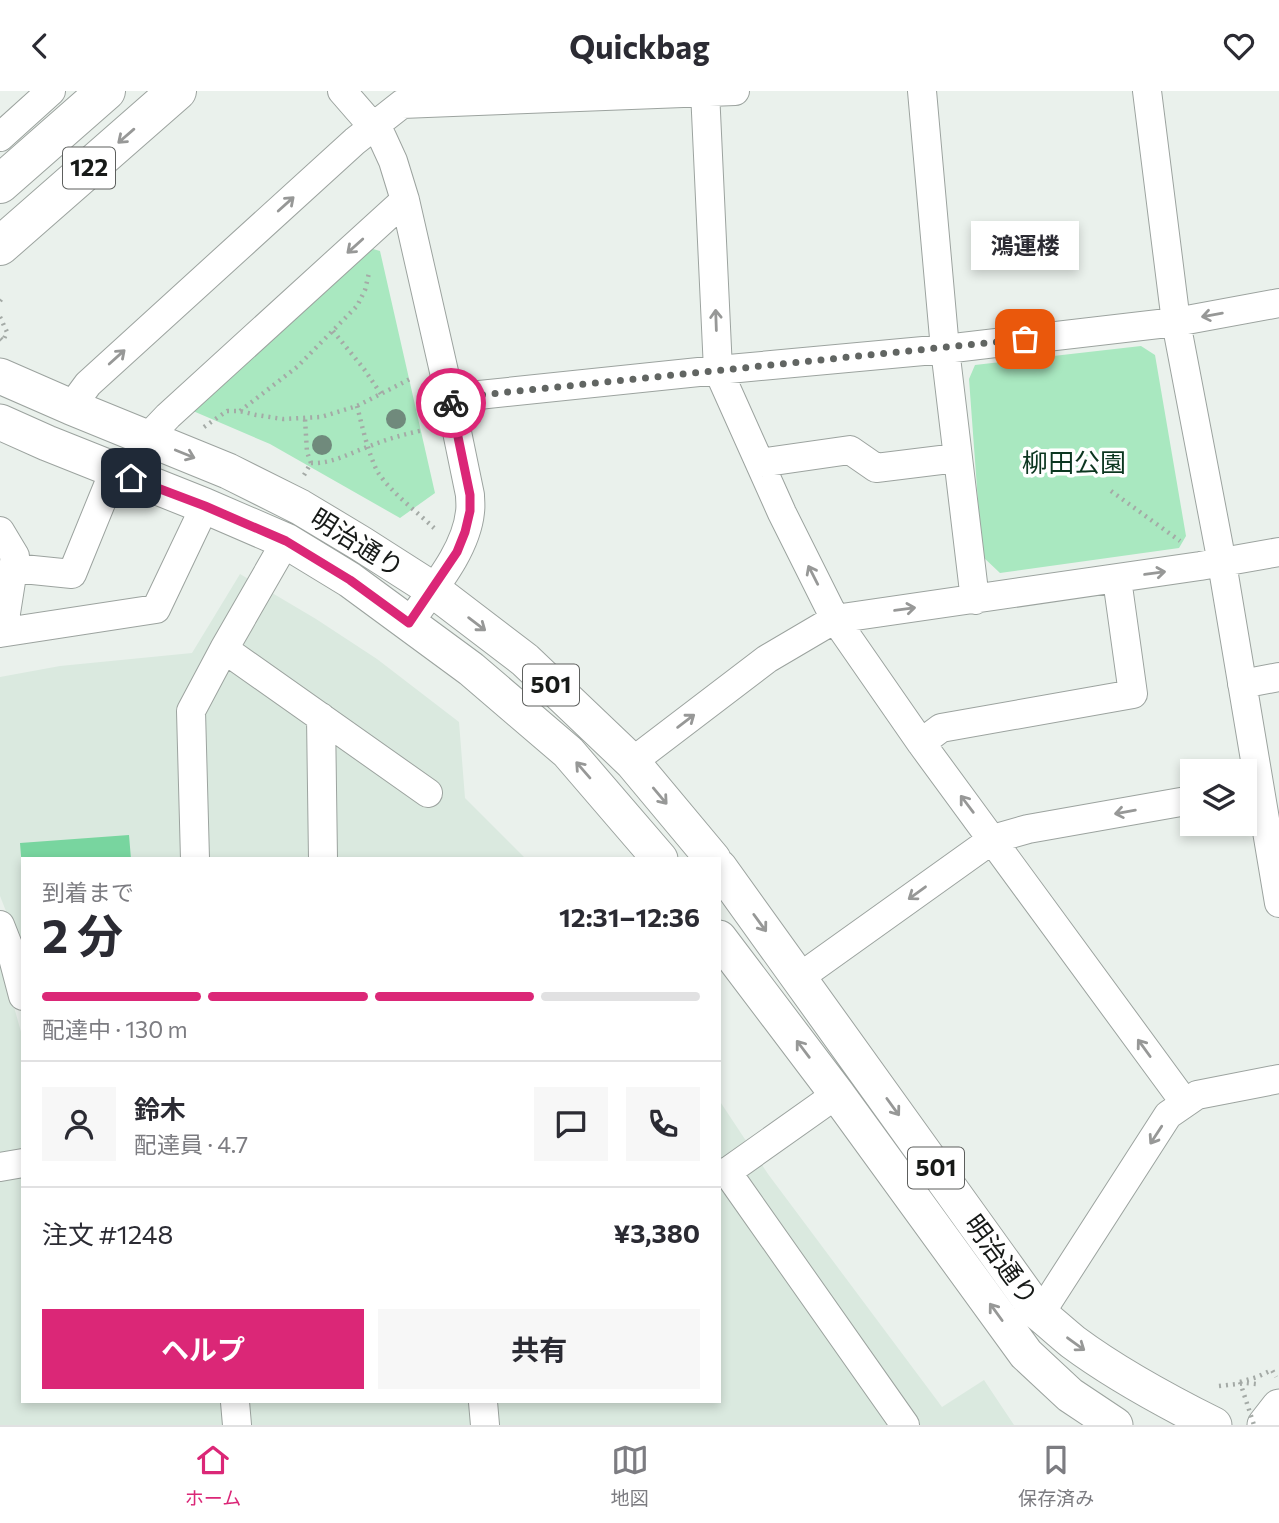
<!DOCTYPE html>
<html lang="ja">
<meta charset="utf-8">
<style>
:root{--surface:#fff;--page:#f7f7f7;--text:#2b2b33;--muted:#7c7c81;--line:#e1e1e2;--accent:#db2777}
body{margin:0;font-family:Commissioner,"Noto Sans JP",sans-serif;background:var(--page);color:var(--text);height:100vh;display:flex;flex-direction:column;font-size:26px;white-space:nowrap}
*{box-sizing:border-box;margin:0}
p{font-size:23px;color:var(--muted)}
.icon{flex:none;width:38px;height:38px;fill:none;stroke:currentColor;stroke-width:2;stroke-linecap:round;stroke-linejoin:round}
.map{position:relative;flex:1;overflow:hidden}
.drawer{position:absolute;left:21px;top:766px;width:700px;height:546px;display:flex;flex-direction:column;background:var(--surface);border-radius:0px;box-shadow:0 4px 10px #0003}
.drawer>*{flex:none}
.buttons{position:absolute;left:1180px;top:668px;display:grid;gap:14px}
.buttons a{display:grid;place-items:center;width:77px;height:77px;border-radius:0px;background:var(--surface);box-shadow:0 4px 10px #0003;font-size:35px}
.pin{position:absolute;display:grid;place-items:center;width:60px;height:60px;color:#fff;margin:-30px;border-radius:14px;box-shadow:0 4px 10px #0006}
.courier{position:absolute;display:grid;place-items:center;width:70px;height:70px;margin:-35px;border:5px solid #db2777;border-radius:50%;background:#fff;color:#222;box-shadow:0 2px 9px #0007}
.bubble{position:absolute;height:49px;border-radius:0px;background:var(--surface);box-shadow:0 4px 10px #0003;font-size:23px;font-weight:700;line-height:49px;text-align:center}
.headline em{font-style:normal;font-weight:700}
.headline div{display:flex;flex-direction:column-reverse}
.headline{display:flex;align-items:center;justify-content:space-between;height:119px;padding:0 21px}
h1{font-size:46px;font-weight:700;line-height:52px}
.bar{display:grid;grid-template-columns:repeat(4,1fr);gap:10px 7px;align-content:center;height:84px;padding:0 21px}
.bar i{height:9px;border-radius:5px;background:var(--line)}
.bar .selected{background:var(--accent)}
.bar p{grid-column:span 4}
.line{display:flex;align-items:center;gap:18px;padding:0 21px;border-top:2px solid var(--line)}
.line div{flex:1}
.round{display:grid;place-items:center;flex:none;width:74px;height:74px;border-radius:0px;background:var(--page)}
.action{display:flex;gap:14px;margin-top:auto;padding:14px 21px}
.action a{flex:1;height:80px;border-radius:0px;background:var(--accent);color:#fff;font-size:28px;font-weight:700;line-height:80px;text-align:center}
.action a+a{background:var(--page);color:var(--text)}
header{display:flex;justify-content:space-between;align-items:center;height:91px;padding:0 21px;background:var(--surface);font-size:32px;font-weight:700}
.tabs{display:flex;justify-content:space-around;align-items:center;height:98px;border-top:2px solid var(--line);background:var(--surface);font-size:19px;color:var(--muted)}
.tabs a{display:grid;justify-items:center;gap:4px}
.tabs .selected{color:var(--accent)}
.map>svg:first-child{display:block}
.built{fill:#dae9df}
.green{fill:#a9e8c0}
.water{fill:#78d59f}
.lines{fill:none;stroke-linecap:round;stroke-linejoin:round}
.minor-casing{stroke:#9ca39f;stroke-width:30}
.major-casing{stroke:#9ca39f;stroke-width:37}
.highway-casing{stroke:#9ca39f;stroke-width:40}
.path{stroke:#a4aaa6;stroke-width:4.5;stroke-dasharray:2 5;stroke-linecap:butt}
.minor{stroke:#fff;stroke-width:28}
.major{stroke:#fff;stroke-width:35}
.highway{stroke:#fff;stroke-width:38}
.path-bridge{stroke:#a4aaa6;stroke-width:4.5;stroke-dasharray:2 5;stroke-linecap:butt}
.tree{fill:#708a7c}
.oneway{stroke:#979897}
.done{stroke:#616562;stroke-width:7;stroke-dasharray:0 12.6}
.route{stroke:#db2777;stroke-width:9}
.labels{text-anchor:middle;stroke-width:7;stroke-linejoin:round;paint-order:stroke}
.shield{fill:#fff;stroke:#5d5f5d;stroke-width:2}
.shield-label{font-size:24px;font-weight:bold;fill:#171a18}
.park-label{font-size:26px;fill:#0c3620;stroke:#fff}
.street-label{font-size:26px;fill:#171a18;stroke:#fff}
</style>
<header><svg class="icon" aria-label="back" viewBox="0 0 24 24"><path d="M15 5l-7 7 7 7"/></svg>Quickbag<svg class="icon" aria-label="heart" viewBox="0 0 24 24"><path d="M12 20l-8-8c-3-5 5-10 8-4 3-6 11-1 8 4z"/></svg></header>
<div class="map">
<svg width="1279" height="1334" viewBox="0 0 1279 1334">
<rect width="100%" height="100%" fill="#eaf1ec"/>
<!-- built -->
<path class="built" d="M240,483L316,528L377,568L459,631L465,707L526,768H23V863L0,805V586L60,575L192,562Z
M0,866L23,948V1063L0,1067Z
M719,1009L768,1083L942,1316L984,1289L1014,1334H0V1085L23,1081V1311H719Z"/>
<!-- green -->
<path class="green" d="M366,156L380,160L435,402L400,427L270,353L186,317Z
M1141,255L1155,264L1186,445L1179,457L1000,482L982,465L969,288L975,274Z"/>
<!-- water -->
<path class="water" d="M129,744L131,768H23V791L20,752Z"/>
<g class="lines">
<defs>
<path id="minor" d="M342,0L382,46L393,70L405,109L450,307L470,404C470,409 471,415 470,421C466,461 431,500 409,532
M705,0L718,279L782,422L835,528L921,652L1185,1012
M922,0L945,258L975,509
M1147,0L1176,231L1222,472L1279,812
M0,46L51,0
M450,307L718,279L945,258L1176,231L1279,212
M71,316L88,293L355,50L402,13L735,0
M147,347L168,325L405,109
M760,372L850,359L876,377L957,367
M0,440L15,465L3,541
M13,477L72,483L114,380
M0,542L156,518L205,415
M224,558L428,702
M1242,593L1279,586
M321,626L323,768
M921,652L941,637L1133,603L1117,488
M632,671L767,568L835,528L1200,475L1279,461
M195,768L191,620L224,558L286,450
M0,834L13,867L23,905
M800,886L993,748L1028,738L1192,709
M0,1076L23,1072
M727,1081L837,1003
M719,1082L727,1081L905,1334
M1040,1223L1168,1024L1197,1004L1279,988
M235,1311L237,1334
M483,1311L485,1334"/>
<path id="major" d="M0,285L71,316L228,380L300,416L360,452L432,498L525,569L632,671L713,768
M0,331L47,352L205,415L286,450L350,489L471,578L568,661L660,768
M719,776L1040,1223C1051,1232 1062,1242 1073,1251C1116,1283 1166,1310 1214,1334
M719,847L837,1003L1026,1263L1070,1304L1115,1334
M1265,1334L1279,1316"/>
<path id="highway" d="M0,93L106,0
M0,155L177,0"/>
</defs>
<!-- minor casing -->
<use href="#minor" class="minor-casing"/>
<!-- major casing -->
<use href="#major" class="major-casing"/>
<!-- highway casing -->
<use href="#highway" class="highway-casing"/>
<!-- path -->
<path class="path" d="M0,210L3,206
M0,226L7,241L3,250L0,247
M333,240L364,278L381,303
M357,315C362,334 369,367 379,383C392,402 417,421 434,437
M240,320L297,276L357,215L365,199L369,182
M204,336L227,320H240L256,324L283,328L321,326L357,315L412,287
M311,372C332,373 350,362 370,355C387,348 405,343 424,339
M304,384L311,372L307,361L305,328
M1111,400L1180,450
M1240,1291L1257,1286L1272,1279L1276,1286
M1219,1295L1246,1292L1256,1293"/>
<!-- minor -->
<use href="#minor" class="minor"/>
<!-- major -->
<use href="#major" class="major"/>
<!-- highway -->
<use href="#highway" class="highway"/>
<!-- path-bridge -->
<path class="path-bridge" d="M1240,1291L1254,1334"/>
</g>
<!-- trees -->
<g class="tree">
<circle cx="396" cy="328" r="10"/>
<circle cx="322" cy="354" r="10"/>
</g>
<!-- one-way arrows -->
<defs><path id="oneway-shaft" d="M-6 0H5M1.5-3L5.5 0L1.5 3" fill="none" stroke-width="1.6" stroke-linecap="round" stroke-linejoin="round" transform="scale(1.75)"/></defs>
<g class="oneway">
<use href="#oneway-shaft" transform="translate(126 45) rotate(139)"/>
<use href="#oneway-shaft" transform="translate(286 113) rotate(-42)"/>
<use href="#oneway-shaft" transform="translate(355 155) rotate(138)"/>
<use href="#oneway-shaft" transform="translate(1212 224) rotate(170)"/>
<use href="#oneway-shaft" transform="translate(716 229) rotate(-92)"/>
<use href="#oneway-shaft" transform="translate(117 266) rotate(-42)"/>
<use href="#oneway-shaft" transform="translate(185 363) rotate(22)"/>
<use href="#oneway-shaft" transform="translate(1155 482) rotate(-8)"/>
<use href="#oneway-shaft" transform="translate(813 484) rotate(-117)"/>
<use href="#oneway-shaft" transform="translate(905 518) rotate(-8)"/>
<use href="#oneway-shaft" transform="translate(477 533) rotate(37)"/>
<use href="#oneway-shaft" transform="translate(686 630) rotate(-37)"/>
<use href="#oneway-shaft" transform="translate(583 679) rotate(-131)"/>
<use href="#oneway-shaft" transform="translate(660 705) rotate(50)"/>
<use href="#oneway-shaft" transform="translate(967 713) rotate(-127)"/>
<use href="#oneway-shaft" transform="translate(1125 721) rotate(170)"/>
<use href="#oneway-shaft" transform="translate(917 802) rotate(144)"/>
<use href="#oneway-shaft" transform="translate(760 832) rotate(54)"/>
<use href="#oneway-shaft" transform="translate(1144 957) rotate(-126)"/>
<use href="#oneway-shaft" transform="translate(803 958) rotate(-127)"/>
<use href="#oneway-shaft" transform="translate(893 1016) rotate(54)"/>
<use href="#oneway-shaft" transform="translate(1156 1044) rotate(123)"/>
<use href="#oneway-shaft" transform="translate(996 1221) rotate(-126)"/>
<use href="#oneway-shaft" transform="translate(1076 1253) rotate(36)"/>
</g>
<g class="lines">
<!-- done -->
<path class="done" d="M451,312L450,307L1025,248"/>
<!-- route -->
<path class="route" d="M131,387L205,415L286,450L350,489L409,532L457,461L465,441L470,420V404L451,312"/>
</g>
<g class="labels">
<!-- shield labels -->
<g class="shield">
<rect x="63" y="56.5" width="52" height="41" rx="5"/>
<rect x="523" y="573.5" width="56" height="41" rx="5"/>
<rect x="908" y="1056.5" width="56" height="41" rx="5"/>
</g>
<g class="shield-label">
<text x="89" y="85">122</text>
<text x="551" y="602">501</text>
<text x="936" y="1085">501</text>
</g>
<!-- park labels -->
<g class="park-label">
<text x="1074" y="381">柳田公園</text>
</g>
<!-- street labels -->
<g class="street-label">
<text transform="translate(357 452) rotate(32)" y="9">明治通り</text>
<text transform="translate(1001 1169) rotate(54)" y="9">明治通り</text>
</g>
</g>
</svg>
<div class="buttons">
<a><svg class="icon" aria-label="layers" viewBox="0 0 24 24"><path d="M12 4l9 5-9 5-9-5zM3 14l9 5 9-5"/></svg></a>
</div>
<div class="pin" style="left:1025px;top:248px;background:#ea580c"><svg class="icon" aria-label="bag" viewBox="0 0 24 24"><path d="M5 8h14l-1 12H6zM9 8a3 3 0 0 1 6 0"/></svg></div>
<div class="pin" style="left:131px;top:387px;background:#1f2937"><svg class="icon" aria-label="home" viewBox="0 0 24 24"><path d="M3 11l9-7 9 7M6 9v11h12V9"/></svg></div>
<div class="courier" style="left:451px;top:312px"><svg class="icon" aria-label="bike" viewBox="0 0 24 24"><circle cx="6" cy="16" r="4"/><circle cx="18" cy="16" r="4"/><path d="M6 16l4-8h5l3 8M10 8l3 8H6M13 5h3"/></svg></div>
<div class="bubble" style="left:971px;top:130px;width:108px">鴻運楼</div>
<section class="drawer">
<div class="headline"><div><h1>2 分</h1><p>到着まで</p></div><em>12:31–12:36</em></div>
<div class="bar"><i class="selected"></i><i class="selected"></i><i class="selected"></i><i></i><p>配達中 · 130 m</p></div>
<div class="line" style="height:126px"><a class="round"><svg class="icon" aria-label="person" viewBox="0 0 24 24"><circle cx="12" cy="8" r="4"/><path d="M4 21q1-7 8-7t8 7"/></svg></a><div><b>鈴木</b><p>配達員 · 4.7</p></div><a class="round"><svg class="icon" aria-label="chat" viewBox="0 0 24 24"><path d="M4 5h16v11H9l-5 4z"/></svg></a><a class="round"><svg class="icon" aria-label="phone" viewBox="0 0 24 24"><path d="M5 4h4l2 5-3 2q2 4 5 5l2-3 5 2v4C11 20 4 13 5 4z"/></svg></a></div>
<div class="line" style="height:91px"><div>注文 #1248</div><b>¥3,380</b></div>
<div class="action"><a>ヘルプ</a><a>共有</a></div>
</section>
</div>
<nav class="tabs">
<a class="selected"><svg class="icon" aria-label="home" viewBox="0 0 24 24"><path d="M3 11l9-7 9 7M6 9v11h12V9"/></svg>ホーム</a>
<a><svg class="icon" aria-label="map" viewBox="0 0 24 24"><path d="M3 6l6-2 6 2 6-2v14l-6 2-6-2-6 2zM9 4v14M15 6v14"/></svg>地図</a>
<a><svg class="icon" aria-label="saved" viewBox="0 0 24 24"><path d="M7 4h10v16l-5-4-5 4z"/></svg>保存済み</a>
</nav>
